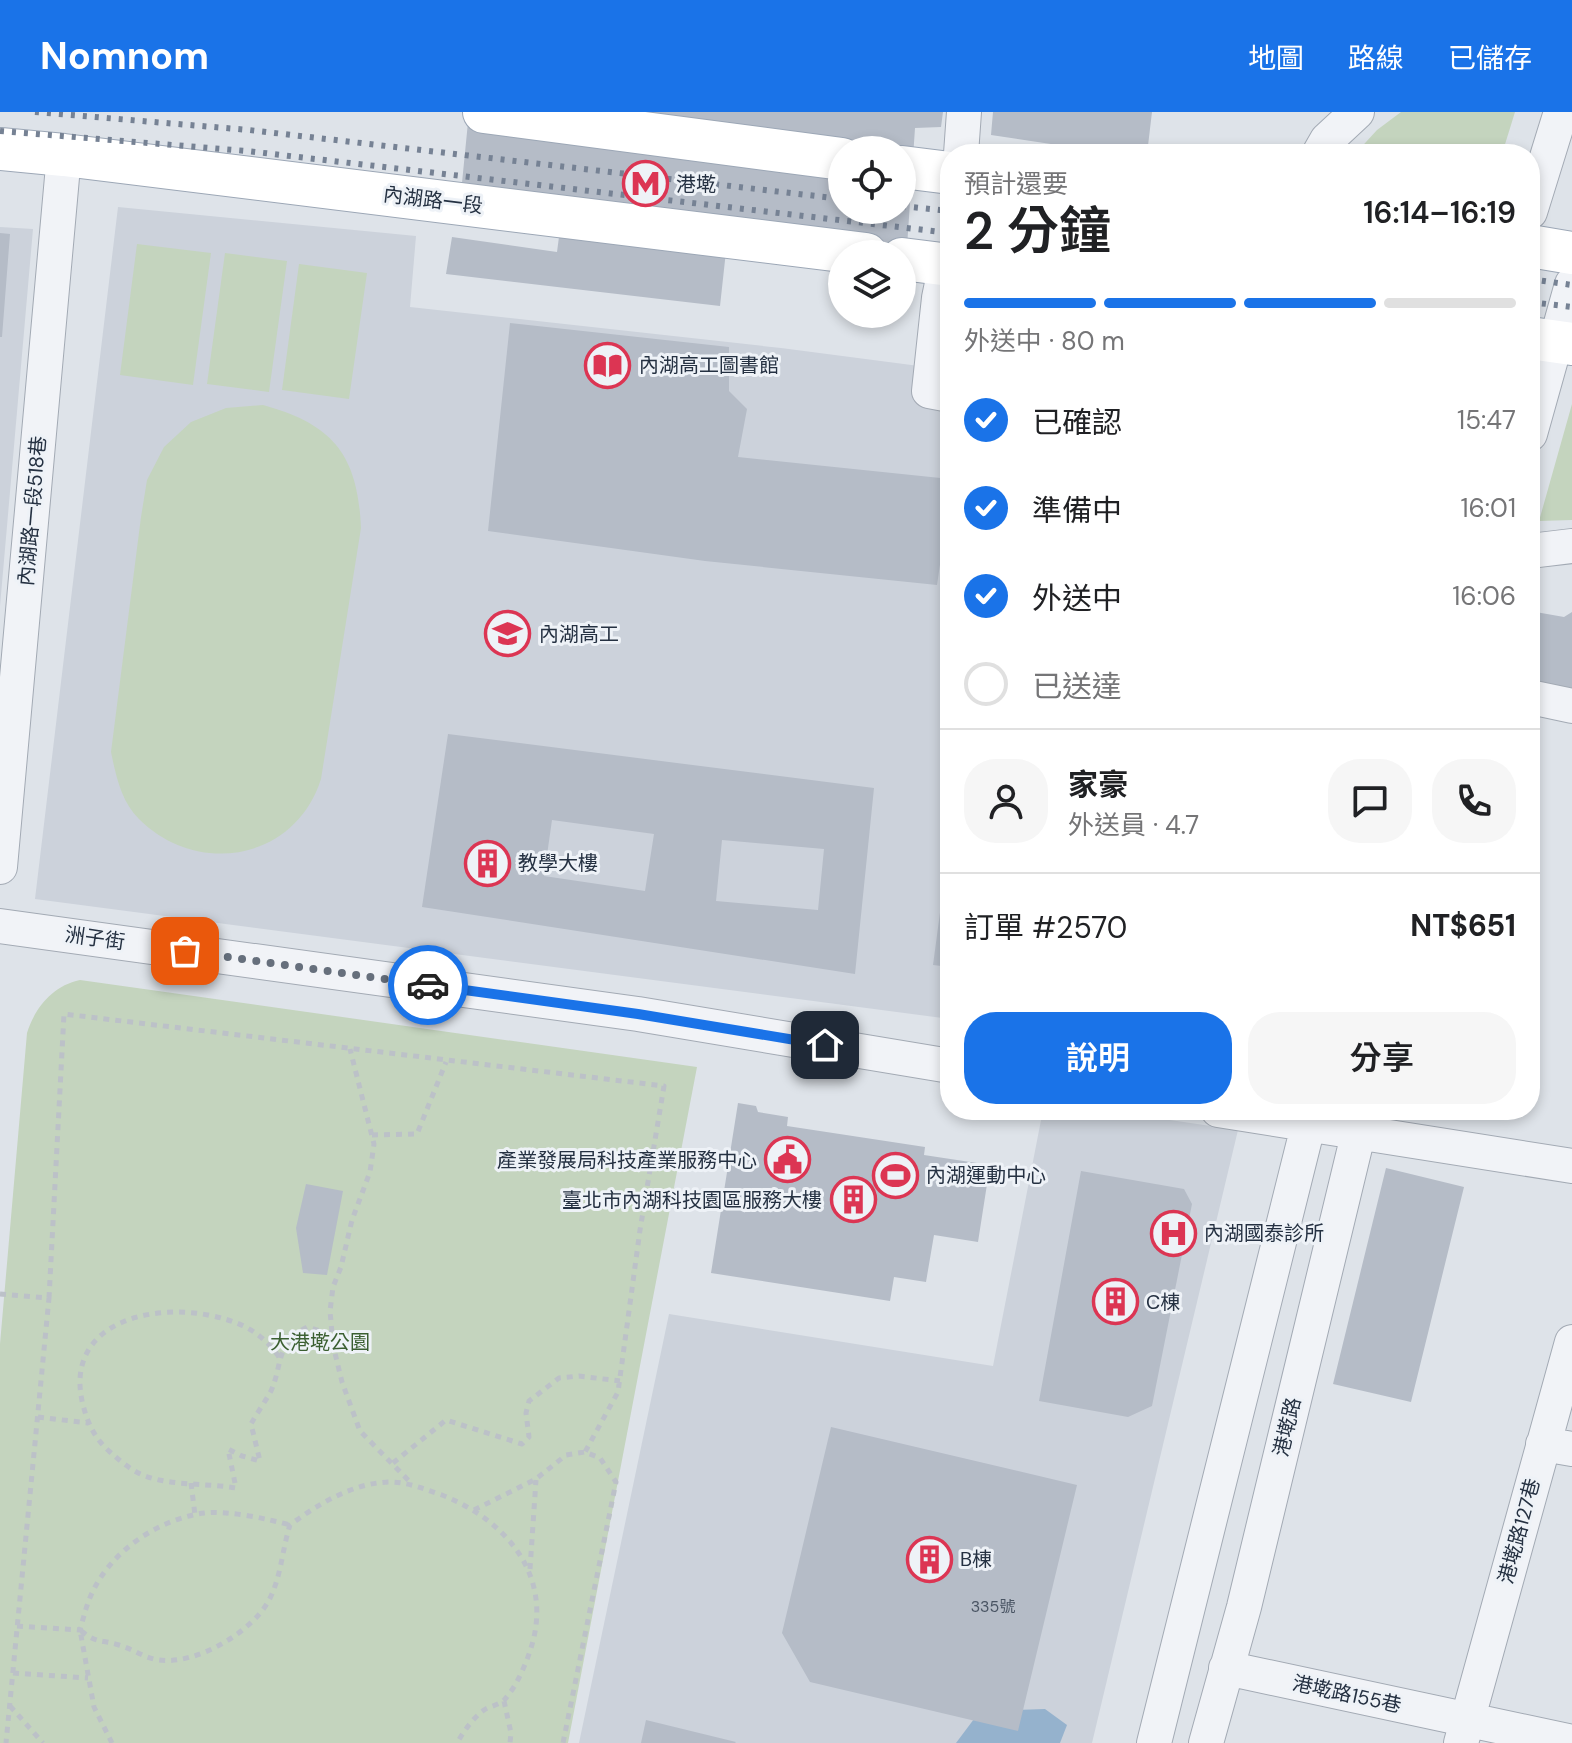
<!DOCTYPE html>
<html lang="zh-TW">
<meta charset="utf-8">
<style>
:root{--surface:#fff;--page:#f6f6f6;--text:#202124;--muted:#757577;--line:#e0e0e0;--accent:#1a73e8}
body{margin:0;font-family:"DM Sans","Noto Sans TC",sans-serif;background:var(--page);color:var(--text);height:100vh;display:flex;flex-direction:column;font-size:30px;white-space:nowrap}
*{box-sizing:border-box;margin:0}
p{font-size:26px;color:var(--muted)}
.icon{flex:none;width:44px;height:44px;fill:none;stroke:currentColor;stroke-width:2;stroke-linecap:round;stroke-linejoin:round}
.map{position:relative;flex:1;overflow:hidden}
.drawer{position:absolute;left:940px;top:32px;width:600px;height:976px;display:flex;flex-direction:column;background:var(--surface);border-radius:32px;box-shadow:0 4px 12px #0003}
.drawer>*{flex:none}
.controls{position:absolute;left:828px;top:24px;display:grid;gap:16px}
.controls a{display:grid;place-items:center;width:88px;height:88px;border-radius:50%;background:var(--surface);box-shadow:0 4px 12px #0003;font-size:40px}
.pin{position:absolute;display:grid;place-items:center;width:68px;height:68px;color:#fff;margin:-34px;border-radius:16px;box-shadow:0 4px 12px #0006}
.courier{position:absolute;display:grid;place-items:center;width:80px;height:80px;margin:-40px;border:6px solid #1a73e8;border-radius:50%;background:#fff;color:#222;box-shadow:0 2px 10px #0007}
.summary em{font-style:normal;font-weight:600}
.summary div{display:flex;flex-direction:column-reverse}
.summary{display:flex;align-items:center;justify-content:space-between;height:136px;padding:0 24px}
h1{font-size:52px;font-weight:600;line-height:60px}
.bar{display:grid;grid-template-columns:repeat(4,1fr);gap:12px 8px;align-content:center;height:96px;padding:0 24px}
.bar i{height:10px;border-radius:6px;background:var(--line)}
.bar .current{background:var(--accent)}
.bar p{grid-column:span 4}
.line{display:flex;align-items:center;gap:20px;padding:0 24px;border-top:2px solid var(--line)}
.line div{flex:1}
.round{display:grid;place-items:center;flex:none;width:84px;height:84px;border-radius:32px;background:var(--page)}
ol{padding:0 24px;list-style:none}
li{display:flex;align-items:center;gap:24px;height:88px}
li p{margin-inline-start:auto}
li .icon{padding:8px;border-radius:50%;background:var(--accent);color:#fff;stroke-width:4}
li:last-child{color:var(--muted)}
li i{width:44px;height:44px;border:4px solid var(--line);border-radius:50%}
.action{display:flex;gap:16px;margin-top:auto;padding:16px 24px}
.action a{flex:1;height:92px;border-radius:32px;background:var(--accent);color:#fff;font-size:32px;font-weight:600;line-height:92px;text-align:center}
.action a+a{background:var(--page);color:var(--text)}
header{display:flex;align-items:center;gap:48px;box-sizing:border-box;height:112px;padding:0 40px;background:var(--accent);color:#fff}
header strong{font-size:38px}
nav{display:flex;gap:44px;margin-inline-start:auto;font-size:28px}
.map>svg:first-child{display:block}
.built{fill:#ccd2db}
.green{fill:#c4d4be}
.water{fill:#95b2cd}
.building{fill:#b5bcc7;fill-rule:evenodd}
.lines{fill:none;stroke-linecap:round;stroke-linejoin:round}
.minor-casing{stroke:#a3aab4;stroke-width:36}
.major-casing{stroke:#9ca7b6;stroke-width:44}
.path{stroke:#bcc1c8;stroke-width:5;stroke-dasharray:6 6;stroke-linecap:butt}
.minor{stroke:#f1f3f7;stroke-width:34}
.major{stroke:#fff;stroke-width:42}
.rail{stroke:#768294;stroke-width:6;stroke-dasharray:4 8;stroke-linecap:butt}
.done{stroke:#666f7c;stroke-width:8;stroke-dasharray:0 14.4}
.route{stroke:#1a73e8;stroke-width:10}
.labels{text-anchor:middle;stroke-width:6;stroke-linejoin:round;paint-order:stroke}
.number-label{font-size:16px;fill:#495463}
.poi-label{font-size:20px;fill:#253142;stroke:#eef2f7;text-anchor:start}
.street-label{font-size:20px;fill:#253142;stroke:#eef2f7}
.park-label{font-size:20px;fill:#3b5f31;stroke:#eef2f7}
</style>
<header>
<strong>Nomnom</strong>
<nav><a>地圖</a><a>路線</a><a>已儲存</a></nav>
</header>
<div class="map">
<svg width="1572" height="1631" viewBox="0 0 1572 1631">
<rect width="100%" height="100%" fill="#dee3e9"/>
<!-- built -->
<path class="built" d="M118,95L416,124L410,195L781,236L942,257L950,196V907L35,787Z
M0,115L33,117L0,494Z
M1043,998H1102L1238,1018L1092,1631H579L669,1202L993,1254Z"/>
<!-- green -->
<path class="green" d="M1401,0H1515L1502,42H1355L1377,18Z
M137,132L211,141L193,273L120,263Z
M225,141L287,149L269,280L207,272Z
M299,152L367,161L349,287L282,278Z
M1572,292V408L1539,409Z
M263,293C333,312 358,343 361,416L321,667C295,749 197,765 139,707C121,689 116,664 111,640L141,405L147,368L164,335L191,310L226,296Z
M80,868L697,955L568,1631H0V1232L27,921C35,896 52,874 80,868Z"/>
<!-- water -->
<path class="water" d="M1045,1597L1067,1613L1060,1631H956L980,1599Z"/>
<!-- building -->
<path class="building" d="M469,0H943L941,15L915,16L906,150L727,130L720,194L446,162L452,125L557,140L562,102L460,91ZM842,38H902V98H842Z
M993,0H1152L1147,42H1117L991,23Z
M0,121L10,122L2,225H0Z
M510,211L729,235V279L747,297L738,345L950,367V384L937,473L705,449L488,419Z
M1530,499L1564,505L1572,500V578L1530,567Z
M448,622L874,676L855,862L422,795ZM552,708L654,722L645,779L544,764ZM722,728L824,737L818,798L716,789Z
M948,741L950,742V855L933,853Z
M738,991L756,994L758,1000L788,1005L787,1014L925,1035L924,1043L990,1053L978,1130L934,1123L926,1170L894,1165L890,1189L711,1161Z
M1386,1056L1464,1075L1411,1290L1333,1272Z
M1081,1059L1184,1077L1192,1092L1152,1294L1128,1305L1039,1289Z
M306,1072L343,1079L327,1163L303,1161L296,1116Z
M831,1315L1077,1373L1018,1619L810,1570L782,1521Z
M646,1608L736,1630L735,1631H641Z"/>
<g class="lines">
<defs>
<path id="minor" d="M961,42L964,0
M1319,42L1327,28L1357,0
M1530,100L1561,0
M946,152L939,186L929,279L950,283
M1530,322L1572,172
M1530,439L1572,434
M1530,585L1572,594
M0,755L64,43
M0,814L638,902L950,954
M1218,998L1572,1054
M1543,1332L1572,1337
M1226,1556L1572,1630
M1154,1631L1312,998
M1206,1631L1244,1495L1364,998
M1461,1631L1572,1230"/>
<path id="major" d="M484,0L842,47
M0,37L64,43L866,142
M902,55L950,61
M1530,134L1572,141
M902,147L950,153
M1530,226L1572,232"/>
</defs>
<!-- minor casing -->
<use href="#minor" class="minor-casing"/>
<!-- major casing -->
<use href="#major" class="major-casing"/>
<!-- path -->
<path class="path" d="M372,1023L417,1022L446,950
M0,1182L49,1186L6,1631
M49,1186L64,902L664,974L640,1118L618,1280L585,1340
M333,1232L330,1199L333,1175L341,1155L352,1108L370,1060L374,1032L350,937
M279,1245C260,1218 238,1209 208,1203C146,1191 63,1214 83,1293C88,1312 95,1327 110,1340C120,1349 132,1359 145,1364C173,1374 206,1371 236,1376L228,1337L242,1344L260,1349L251,1312C257,1301 265,1290 271,1279C283,1252 275,1232 307,1215L320,1219L333,1233L342,1270L360,1319L412,1372
M38,1305L88,1311
M393,1351L446,1308L522,1332L529,1325L526,1301L529,1289L559,1266L579,1264L620,1269
M191,1371L195,1403
M474,1398L536,1367L566,1343L585,1340L600,1346L616,1370L563,1631
M530,1457L536,1368
M17,1514L80,1518C84,1504 87,1490 94,1477C114,1437 160,1407 204,1401C226,1398 269,1407 290,1413
M13,1561L88,1566
M504,1589L511,1621L510,1631
M10,1594L43,1631
M112,1631L94,1595L80,1518C97,1532 100,1527 119,1533C133,1537 144,1546 159,1548C196,1553 250,1521 268,1490C281,1467 282,1438 290,1413C318,1392 353,1371 389,1370C408,1370 424,1377 442,1383C508,1409 555,1466 530,1539C525,1554 516,1575 505,1587C500,1593 490,1594 484,1598C472,1607 464,1619 457,1631"/>
<!-- minor -->
<use href="#minor" class="minor"/>
<!-- major -->
<use href="#major" class="major"/>
<!-- rail -->
<path class="rail" d="M35,0L249,18L842,87
M0,19L247,39L950,121
M902,94L950,99
M1530,167L1572,173
M1530,190L1572,195"/>
</g>
<g class="lines">
<!-- done -->
<path class="done" d="M185,839L428,873"/>
<!-- route -->
<path class="route" d="M428,873L638,902L825,933"/>
</g>
<!-- icons -->
<defs>
<symbol id="metro-ring" viewBox="-11 -11 22 22"><circle r="9.5" fill="#eef2f7" stroke="#dc3553" stroke-width="1.5"/><path d="M-5.5 5V-5H-3L0 0L3-5H5.5V5H3V-.5L0 4L-3-.5V5Z" fill="#dc3553"/></symbol>
<symbol id="library-ring" viewBox="-11 -11 22 22"><circle r="9.5" fill="#eef2f7" stroke="#dc3553" stroke-width="1.5"/><path d="M-6-4Q-3-5.5-.7-3.5V5Q-3 3-6 4ZM6-4Q3-5.5 .7-3.5V5Q3 3 6 4Z" fill="#dc3553"/></symbol>
<symbol id="school-ring" viewBox="-11 -11 22 22"><circle r="9.5" fill="#eef2f7" stroke="#dc3553" stroke-width="1.5"/><path d="M0-5L7-2L0 1L-7-2ZM-4 1L0 2.5L4 1V4Q0 6-4 4Z" fill="#dc3553"/></symbol>
<symbol id="building-ring" viewBox="-11 -11 22 22"><circle r="9.5" fill="#eef2f7" stroke="#dc3553" stroke-width="1.5"/><path d="M-4-6H4V6H1V3H-1V6H-4ZM-2.5-4.3h1.7v1.8h-1.7ZM.8-4.3h1.7v1.8H.8ZM-2.5-1h1.7V.8h-1.7ZM.8-1h1.7V.8H.8Z" fill="#dc3553"/></symbol>
<symbol id="civic-ring" viewBox="-11 -11 22 22"><circle r="9.5" fill="#eef2f7" stroke="#dc3553" stroke-width="1.5"/><path d="M-.6-6.5H3V-4.5H.6V-3L4-1V1h2V6H-6V1h2V-1L-.6-3ZM-1.2 2.5V6h2.4V2.5Z" fill="#dc3553"/></symbol>
<symbol id="stadium-ring" viewBox="-11 -11 22 22"><circle r="9.5" fill="#eef2f7" stroke="#dc3553" stroke-width="1.5"/><path d="M0-5a6.5 5 0 1 0 0 10a6.5 5 0 1 0 0-10ZM-3.5-1.8h7v3.6h-7Z" fill="#dc3553"/></symbol>
<symbol id="hospital-ring" viewBox="-11 -11 22 22"><circle r="9.5" fill="#eef2f7" stroke="#dc3553" stroke-width="1.5"/><path d="M-5-5h3v3.5h4V-5h3V5h-3V1.5h-4V5h-3Z" fill="#dc3553"/></symbol>
</defs>
<g fill-rule="evenodd">
<use href="#metro-ring" x="620" y="46" width="51" height="51"/>
<use href="#library-ring" x="582" y="228" width="51" height="51"/>
<use href="#school-ring" x="482" y="496" width="51" height="51"/>
<use href="#building-ring" x="462" y="726" width="51" height="51"/>
<use href="#civic-ring" x="762" y="1022" width="51" height="51"/>
<use href="#stadium-ring" x="870" y="1038" width="51" height="51"/>
<use href="#building-ring" x="828" y="1062" width="51" height="51"/>
<use href="#hospital-ring" x="1148" y="1096" width="51" height="51"/>
<use href="#building-ring" x="1090" y="1164" width="51" height="51"/>
<use href="#building-ring" x="904" y="1422" width="51" height="51"/>
</g>
<g class="labels">
<!-- number labels -->
<g class="number-label">
<text x="993" y="1500">335號</text>
</g>
<!-- poi labels -->
<g class="poi-label">
<text x="676" y="79">港墘</text>
<text x="639" y="260">內湖高工圖書館</text>
<text x="539" y="529">內湖高工</text>
<text x="518" y="758">教學大樓</text>
<text x="757" y="1055" text-anchor="end">產業發展局科技產業服務中心</text>
<text x="926" y="1070">內湖運動中心</text>
<text x="822" y="1095" text-anchor="end">臺北市內湖科技園區服務大樓</text>
<text x="1204" y="1128">內湖國泰診所</text>
<text x="1146" y="1197">C棟</text>
<text x="960" y="1454">B棟</text>
</g>
<!-- street labels -->
<g class="street-label">
<text transform="translate(433 88) rotate(7)" y="7">內湖路一段</text>
<text transform="translate(32 399) rotate(-85)" y="7">內湖路一段518巷</text>
<text transform="translate(95 826) rotate(8)" y="7">洲子街</text>
<text transform="translate(1287 1315) rotate(-77)" y="7">港墘路</text>
<text transform="translate(1519 1419) rotate(-75)" y="7">港墘路127巷</text>
<text transform="translate(1347 1582) rotate(12)" y="7">港墘路155巷</text>
</g>
<!-- park labels -->
<g class="park-label">
<text x="320" y="1237">大港墘公園</text>
</g>
</g>
</svg>
<div class="controls">
<a><svg class="icon" aria-label="locate" viewBox="0 0 24 24"><circle cx="12" cy="12" r="6"/><path d="M12 2v4M12 18v4M2 12h4M18 12h4"/></svg></a>
<a><svg class="icon" aria-label="layers" viewBox="0 0 24 24"><path d="M12 4l9 5-9 5-9-5zM3 14l9 5 9-5"/></svg></a>
</div>
<div class="pin" style="left:185px;top:839px;background:#ea580c"><svg class="icon" aria-label="bag" viewBox="0 0 24 24"><path d="M5 8h14l-1 12H6zM9 8a3 3 0 0 1 6 0"/></svg></div>
<div class="pin" style="left:825px;top:933px;background:#1f2937"><svg class="icon" aria-label="home" viewBox="0 0 24 24"><path d="M3 11l9-7 9 7M6 9v11h12V9"/></svg></div>
<div class="courier" style="left:428px;top:873px"><svg class="icon" aria-label="car" viewBox="0 0 24 24"><path d="M5 17H2v-5l4-1 3-4h7l3 4 3 1v5h-3M9 17h6M6 11h13"/><circle cx="7" cy="17" r="2"/><circle cx="17" cy="17" r="2"/></svg></div>
<section class="drawer">
<div class="summary"><div><h1>2 分鐘</h1><p>預計還要</p></div><em>16:14–16:19</em></div>
<div class="bar"><i class="current"></i><i class="current"></i><i class="current"></i><i></i><p>外送中 · 80 m</p></div>
<ol>
<li><svg class="icon" aria-label="check" viewBox="0 0 24 24"><path d="M5 12l5 5 9-10"/></svg>已確認<p>15:47</p></li>
<li><svg class="icon" aria-label="check" viewBox="0 0 24 24"><path d="M5 12l5 5 9-10"/></svg>準備中<p>16:01</p></li>
<li><svg class="icon" aria-label="check" viewBox="0 0 24 24"><path d="M5 12l5 5 9-10"/></svg>外送中<p>16:06</p></li>
<li><i></i>已送達</li>
</ol>
<div class="line" style="height:144px"><a class="round"><svg class="icon" aria-label="person" viewBox="0 0 24 24"><circle cx="12" cy="8" r="4"/><path d="M4 21q1-7 8-7t8 7"/></svg></a><div><b>家豪</b><p>外送員 · 4.7</p></div><a class="round"><svg class="icon" aria-label="chat" viewBox="0 0 24 24"><path d="M4 5h16v11H9l-5 4z"/></svg></a><a class="round"><svg class="icon" aria-label="phone" viewBox="0 0 24 24"><path d="M5 4h4l2 5-3 2q2 4 5 5l2-3 5 2v4C11 20 4 13 5 4z"/></svg></a></div>
<div class="line" style="height:104px"><div>訂單 #2570</div><b>NT$651</b></div>
<div class="action"><a>說明</a><a>分享</a></div>
</section>
</div>
